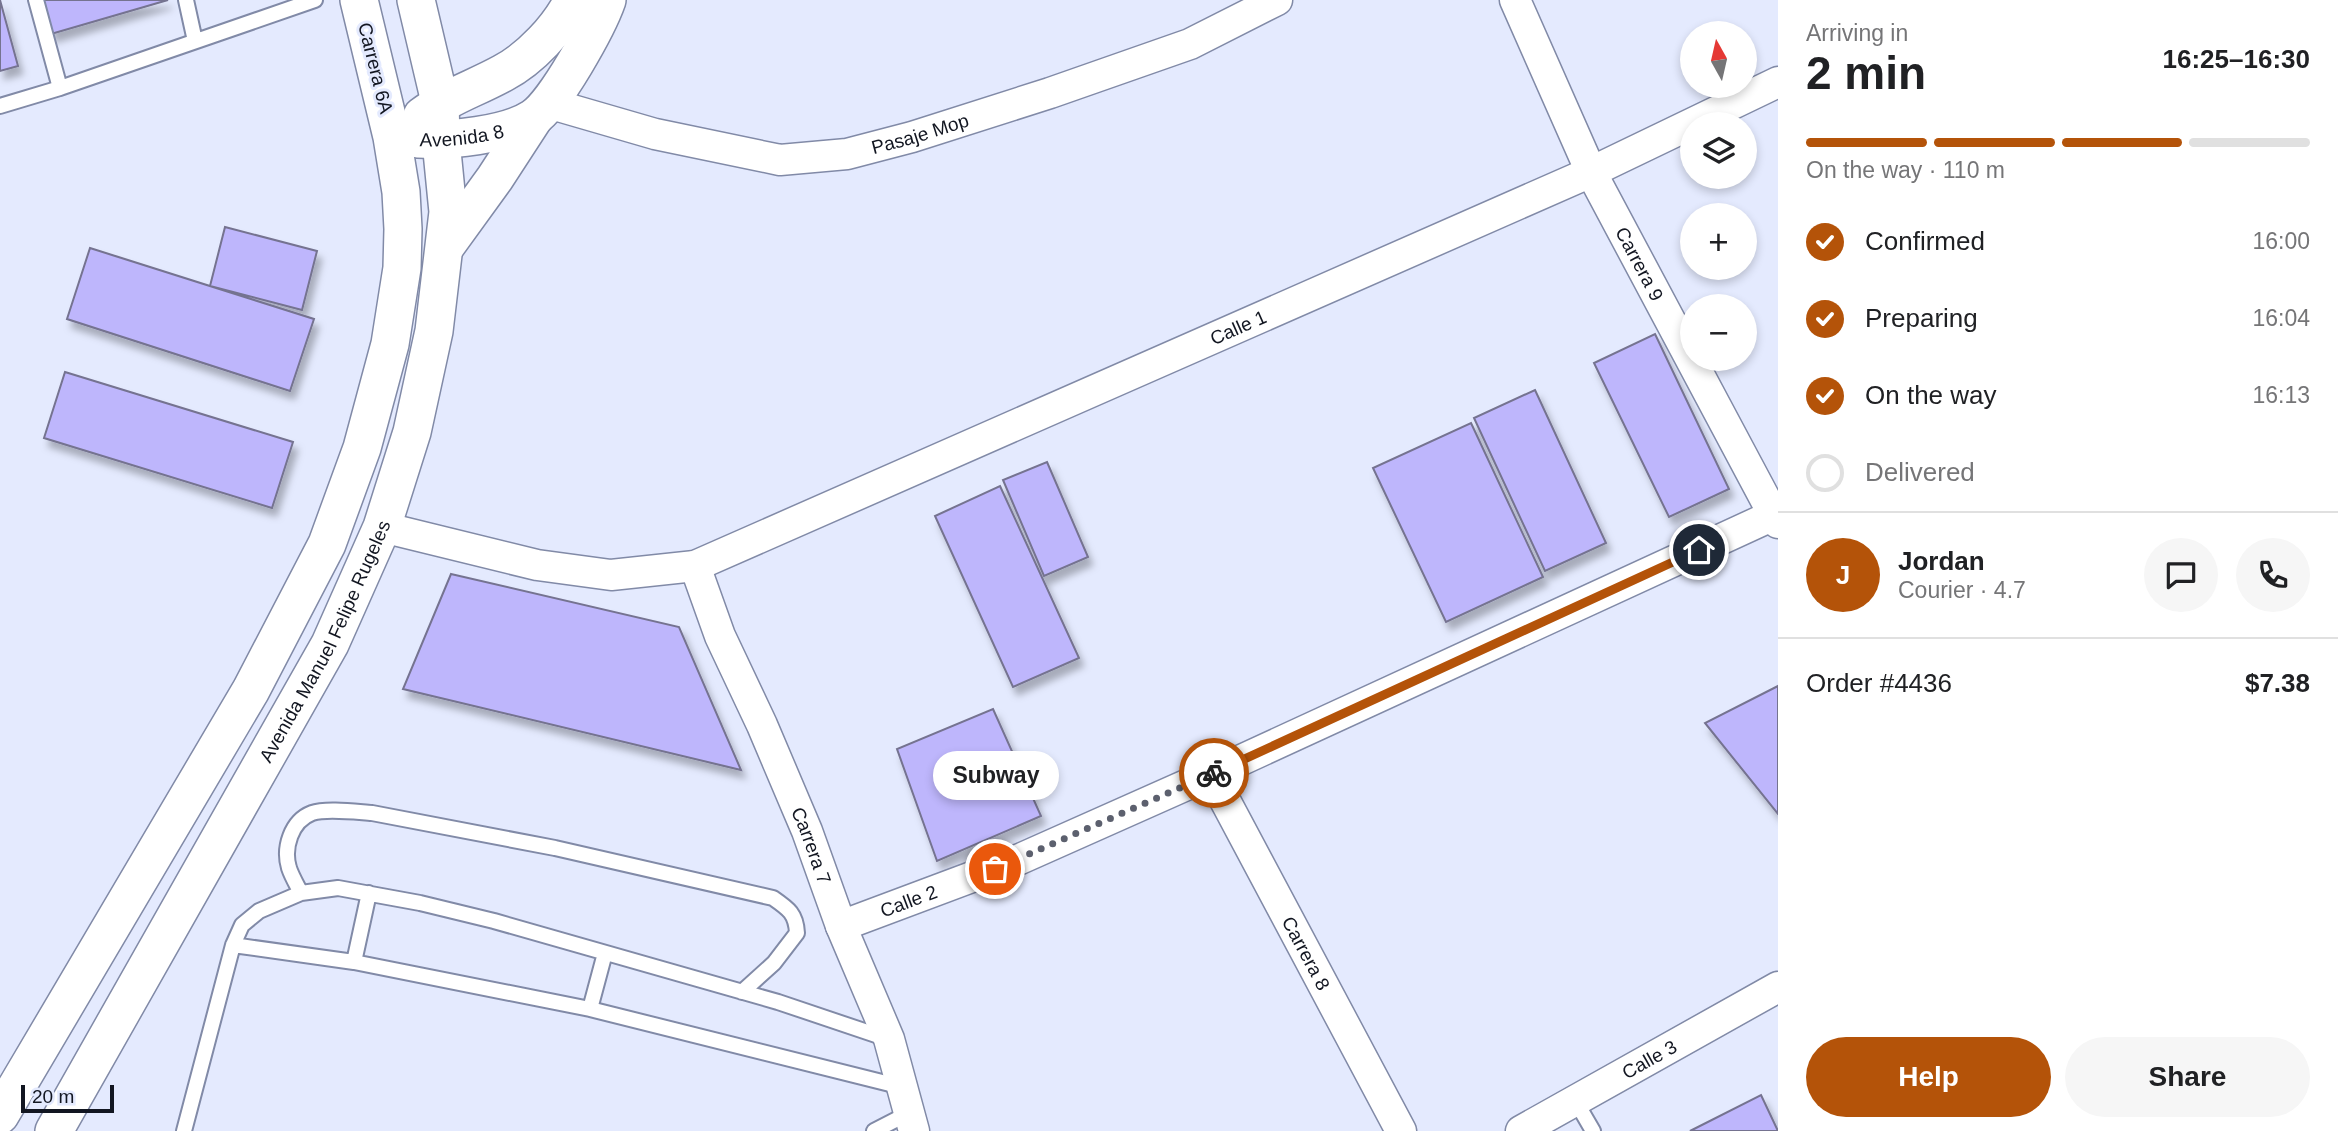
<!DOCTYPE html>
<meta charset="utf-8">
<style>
:root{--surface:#fff;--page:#f6f6f6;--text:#202124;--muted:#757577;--line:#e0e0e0;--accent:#b45309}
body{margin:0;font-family:Arial,sans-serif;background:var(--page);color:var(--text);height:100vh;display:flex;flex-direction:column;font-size:26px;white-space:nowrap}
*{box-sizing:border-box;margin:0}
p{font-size:23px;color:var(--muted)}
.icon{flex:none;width:38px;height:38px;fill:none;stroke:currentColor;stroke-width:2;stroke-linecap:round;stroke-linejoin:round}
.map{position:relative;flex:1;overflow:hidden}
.panel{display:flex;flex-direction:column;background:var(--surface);width:560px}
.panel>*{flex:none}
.needle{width:46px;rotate:352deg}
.tools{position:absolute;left:1680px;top:21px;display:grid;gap:14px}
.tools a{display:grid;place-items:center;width:77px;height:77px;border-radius:50%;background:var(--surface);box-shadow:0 4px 10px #0003;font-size:35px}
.scale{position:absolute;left:21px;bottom:18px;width:93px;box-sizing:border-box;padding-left:7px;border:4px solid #121621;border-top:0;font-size:19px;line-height:24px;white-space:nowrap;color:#121621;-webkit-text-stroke:5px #e4eafe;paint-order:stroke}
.pin{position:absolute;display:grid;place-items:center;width:60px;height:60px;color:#fff;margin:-30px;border:4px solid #fff;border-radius:50%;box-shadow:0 2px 7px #0007}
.courier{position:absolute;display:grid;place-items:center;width:70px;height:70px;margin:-35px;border:5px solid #b45309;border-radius:50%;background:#fff;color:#222;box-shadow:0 2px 9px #0007}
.bubble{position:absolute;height:49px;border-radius:24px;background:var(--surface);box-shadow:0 4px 10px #0003;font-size:23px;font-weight:700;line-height:49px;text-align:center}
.summary em{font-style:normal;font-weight:700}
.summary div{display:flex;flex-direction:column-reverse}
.summary{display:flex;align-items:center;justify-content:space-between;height:119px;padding:0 28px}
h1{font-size:46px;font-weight:700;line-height:52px}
.bar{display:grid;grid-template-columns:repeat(4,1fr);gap:10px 7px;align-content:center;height:84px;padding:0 28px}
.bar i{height:9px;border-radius:5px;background:var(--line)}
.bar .active{background:var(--accent)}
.bar p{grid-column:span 4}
.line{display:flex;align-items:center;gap:18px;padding:0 28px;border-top:2px solid var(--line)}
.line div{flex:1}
.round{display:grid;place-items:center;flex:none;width:74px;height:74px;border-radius:37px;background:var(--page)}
ol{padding:0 28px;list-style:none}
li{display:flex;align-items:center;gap:21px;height:77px}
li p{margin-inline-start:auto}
li .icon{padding:7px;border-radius:50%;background:var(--accent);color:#fff;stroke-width:4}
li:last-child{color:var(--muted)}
li i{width:38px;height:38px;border:4px solid var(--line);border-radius:50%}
.cta{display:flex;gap:14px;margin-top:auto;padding:14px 28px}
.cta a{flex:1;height:80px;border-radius:42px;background:var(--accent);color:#fff;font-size:28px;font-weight:700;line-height:80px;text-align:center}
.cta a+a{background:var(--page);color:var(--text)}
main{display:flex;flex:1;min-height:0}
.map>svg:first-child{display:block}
.building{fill:#beb6fc;stroke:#757390;stroke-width:2;filter:url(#shadow)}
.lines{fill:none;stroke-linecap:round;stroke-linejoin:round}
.service-casing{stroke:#818aa7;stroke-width:18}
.minor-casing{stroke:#818aa7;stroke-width:33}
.tertiary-casing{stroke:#818aa7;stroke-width:40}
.service{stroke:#fff;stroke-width:14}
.minor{stroke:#fff;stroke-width:30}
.tertiary{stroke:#fff;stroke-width:37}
.done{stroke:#5c606e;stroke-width:7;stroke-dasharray:0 12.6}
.route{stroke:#b45309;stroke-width:9}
.labels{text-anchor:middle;stroke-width:6;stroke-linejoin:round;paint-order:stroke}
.street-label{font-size:19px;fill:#121621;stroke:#e4eafe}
</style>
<main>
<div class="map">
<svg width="1778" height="1131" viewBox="0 0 1778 1131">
<defs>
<filter id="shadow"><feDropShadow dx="4.5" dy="8" stdDeviation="3.5" flood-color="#0004"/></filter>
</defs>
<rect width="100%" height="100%" fill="#e4eafe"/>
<!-- building -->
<path class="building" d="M0,0L18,66L0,71Z
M43,0H168L51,34Z
M225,227L317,251L302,310L210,286Z
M90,248L314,319L290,391L67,319Z
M1655,334L1729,489L1669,517L1594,363Z
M65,372L293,442L272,508L44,438Z
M1535,390L1606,543L1545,571L1474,418Z
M1471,423L1543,577L1446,622L1373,468Z
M1047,462L1088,557L1044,576L1003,480Z
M1000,486L1079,658L1013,687L935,516Z
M451,574L679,627L741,770L403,689Z
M1778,686V814L1705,723Z
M993,709L1041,816L937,861L897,749Z
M1761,1095L1778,1131H1690Z"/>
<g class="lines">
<defs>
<path id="service" d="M36,0L60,88
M186,0L195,41
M0,106L60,88L315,0
M301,893C297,885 292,877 289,868C283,848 291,821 312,813C326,808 357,812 372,813L555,848L773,898C789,909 796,914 797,933L774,963L742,992
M233,945L354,962L590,1009L902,1087
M354,962L369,893
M590,1009L605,953
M1575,1100L1593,1131
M184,1131L233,945L242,925L259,911L301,893L338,888L420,903L494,921L778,1002L885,1038
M874,1131L909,1113"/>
<g id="minor">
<path id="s1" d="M1515,0L1591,172L1778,523"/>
<path id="s2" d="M548,103L655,134L780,160L847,154L912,137L1050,93L1190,44L1277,0"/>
<path id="s3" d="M382,527L537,565L611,575L695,566L1591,172L1778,82"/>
<path id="s4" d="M695,566L720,636L762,725L807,831L841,926L889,1039L914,1131"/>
<path id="s5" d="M1211,774L1401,1131"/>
<path id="s6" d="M841,926L1020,859L1211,774L1778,513"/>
<path id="s7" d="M1521,1131L1778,987"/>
</g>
<g id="tertiary">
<path d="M422,116C447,97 476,88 503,73C531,58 559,28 573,0"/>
<path id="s8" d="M418,139C449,141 507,135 533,118C555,104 598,26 607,0"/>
<path d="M445,247L495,178L534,118"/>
<path d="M0,1115L251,690L327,544L362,448L390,344L402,268L403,229L401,192L392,137L359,0"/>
<path id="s9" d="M54,1131L330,644L382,527L412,432L434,331L448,212L441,141L440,102L416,0"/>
</g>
</defs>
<!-- service casing -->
<use href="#service" class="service-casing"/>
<!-- minor casing -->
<use href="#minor" class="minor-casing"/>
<!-- tertiary casing -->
<use href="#tertiary" class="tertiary-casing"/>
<!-- service -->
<use href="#service" class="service"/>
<!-- minor -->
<use href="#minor" class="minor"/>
<!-- tertiary -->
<use href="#tertiary" class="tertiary"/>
</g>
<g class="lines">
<!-- done -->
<path class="done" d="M995,869L1214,773"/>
<!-- route -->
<path class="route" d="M1214,773L1699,550"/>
</g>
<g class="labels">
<!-- street labels -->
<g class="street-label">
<text transform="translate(376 68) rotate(76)" y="7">Carrera 6A</text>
<text dy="7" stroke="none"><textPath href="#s8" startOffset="44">Avenida 8</textPath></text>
<text dy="7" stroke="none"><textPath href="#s2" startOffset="382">Pasaje Mop</textPath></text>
<text dy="7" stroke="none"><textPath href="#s1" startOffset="292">Carrera 9</textPath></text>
<text dy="7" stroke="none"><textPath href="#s3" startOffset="912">Calle 1</textPath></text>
<text dy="7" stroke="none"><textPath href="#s9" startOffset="560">Avenida Manuel Felipe Rugeles</textPath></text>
<text dy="7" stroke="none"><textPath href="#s4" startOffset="303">Carrera 7</textPath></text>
<text dy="7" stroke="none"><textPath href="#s6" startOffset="72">Calle 2</textPath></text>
<text dy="7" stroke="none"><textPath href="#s5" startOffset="203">Carrera 8</textPath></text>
<text dy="7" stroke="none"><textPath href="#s7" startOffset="147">Calle 3</textPath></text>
</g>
</g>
</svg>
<div class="tools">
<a><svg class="needle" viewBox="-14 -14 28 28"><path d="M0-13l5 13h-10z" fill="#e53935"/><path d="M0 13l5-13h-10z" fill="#757577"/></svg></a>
<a><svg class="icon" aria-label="layers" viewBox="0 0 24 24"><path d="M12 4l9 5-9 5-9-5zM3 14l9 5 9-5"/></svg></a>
<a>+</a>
<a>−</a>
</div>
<div class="scale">20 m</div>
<div class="pin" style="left:995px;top:869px;background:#ea580c"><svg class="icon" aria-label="bag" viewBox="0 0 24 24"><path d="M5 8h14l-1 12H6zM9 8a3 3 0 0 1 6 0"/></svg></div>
<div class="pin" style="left:1699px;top:550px;background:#1f2937"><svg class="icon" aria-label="home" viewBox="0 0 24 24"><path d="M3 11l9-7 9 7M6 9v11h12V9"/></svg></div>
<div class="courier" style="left:1214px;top:773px"><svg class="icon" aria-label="bike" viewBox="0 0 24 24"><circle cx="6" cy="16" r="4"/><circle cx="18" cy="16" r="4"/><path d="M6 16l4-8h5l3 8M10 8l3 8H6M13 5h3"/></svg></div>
<div class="bubble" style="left:933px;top:751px;width:126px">Subway</div>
</div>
<section class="panel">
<div class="summary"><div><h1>2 min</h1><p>Arriving in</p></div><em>16:25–16:30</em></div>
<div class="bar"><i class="active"></i><i class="active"></i><i class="active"></i><i></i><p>On the way · 110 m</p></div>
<ol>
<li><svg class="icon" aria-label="check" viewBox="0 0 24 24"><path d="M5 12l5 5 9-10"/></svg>Confirmed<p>16:00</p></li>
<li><svg class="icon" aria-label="check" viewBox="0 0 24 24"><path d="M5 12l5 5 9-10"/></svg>Preparing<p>16:04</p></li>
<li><svg class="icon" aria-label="check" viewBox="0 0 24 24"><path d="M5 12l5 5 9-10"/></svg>On the way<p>16:13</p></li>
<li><i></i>Delivered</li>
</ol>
<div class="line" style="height:126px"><b class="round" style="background:var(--accent);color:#fff">J</b><div><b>Jordan</b><p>Courier · 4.7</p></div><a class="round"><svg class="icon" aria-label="chat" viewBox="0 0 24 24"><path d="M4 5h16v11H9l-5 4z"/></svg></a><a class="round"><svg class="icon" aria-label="phone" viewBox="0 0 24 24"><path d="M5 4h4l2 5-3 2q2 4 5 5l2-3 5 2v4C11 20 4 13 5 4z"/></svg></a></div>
<div class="line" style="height:91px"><div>Order #4436</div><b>$7.38</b></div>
<div class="cta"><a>Help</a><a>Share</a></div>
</section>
</main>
